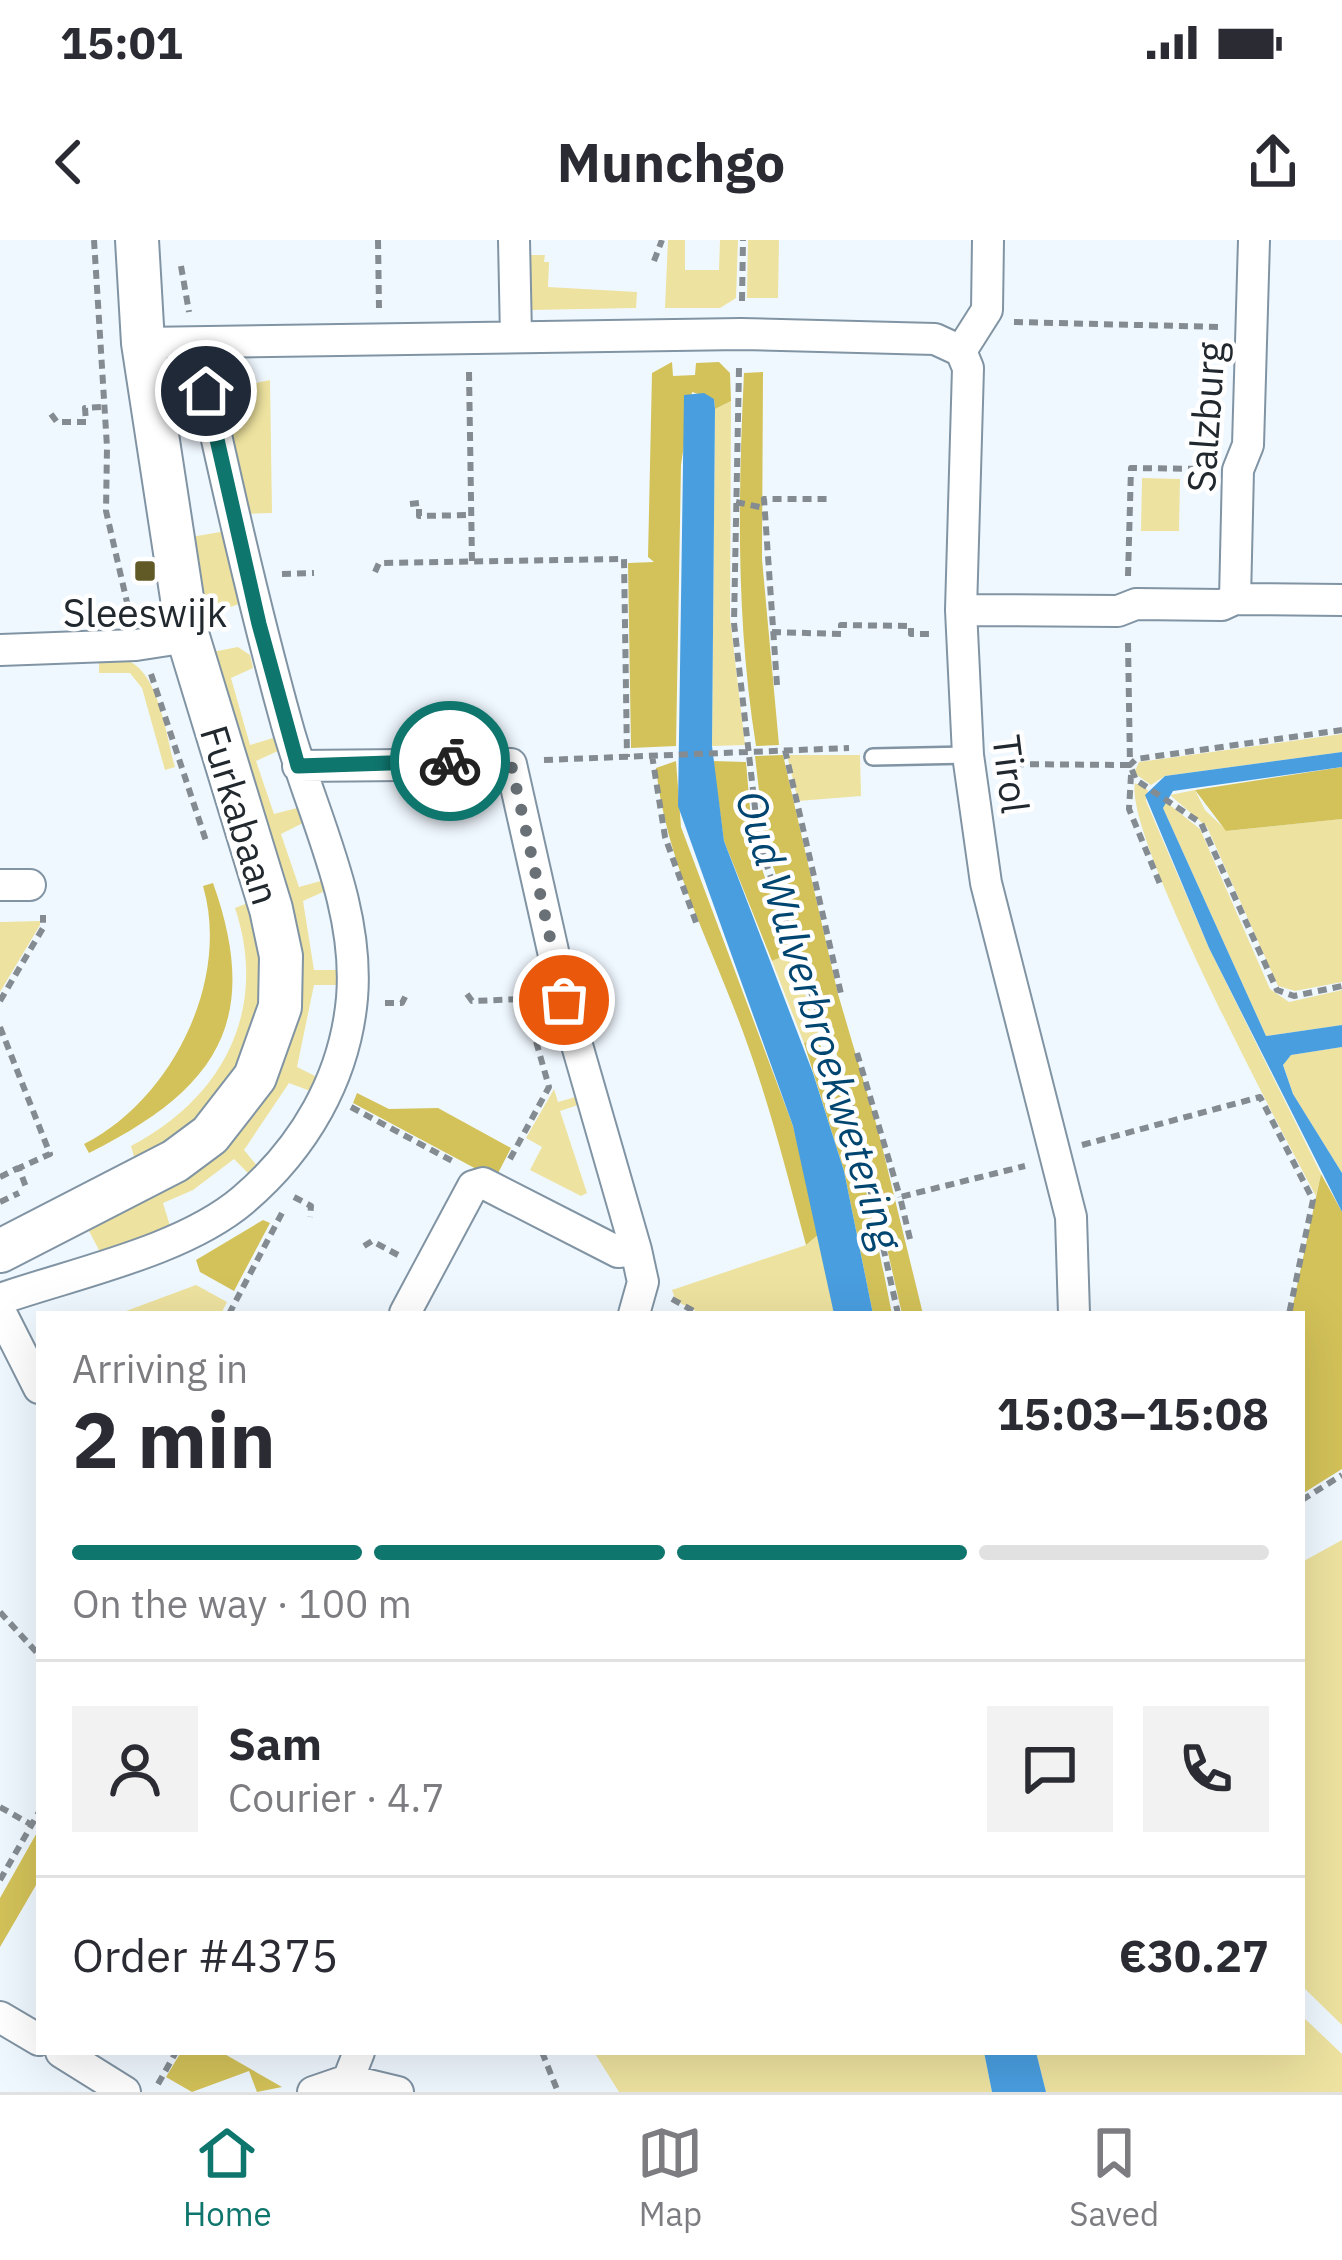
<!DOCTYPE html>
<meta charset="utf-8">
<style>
:root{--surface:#fff;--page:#f2f2f3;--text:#2b2b33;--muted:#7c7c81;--line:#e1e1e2;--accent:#0f766e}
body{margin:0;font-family:"IBM Plex Sans",sans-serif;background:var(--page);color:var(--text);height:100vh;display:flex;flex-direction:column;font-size:45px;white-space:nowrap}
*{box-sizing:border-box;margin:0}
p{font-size:39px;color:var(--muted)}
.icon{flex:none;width:66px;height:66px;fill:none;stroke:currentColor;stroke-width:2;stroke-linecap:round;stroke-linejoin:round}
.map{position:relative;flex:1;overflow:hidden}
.drawer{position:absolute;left:36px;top:1071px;width:1269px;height:744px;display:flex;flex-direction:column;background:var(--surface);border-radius:0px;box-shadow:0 12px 48px #0002}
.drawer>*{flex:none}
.pin{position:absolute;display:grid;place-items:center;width:102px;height:102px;color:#fff;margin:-51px;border:6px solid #fff;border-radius:50%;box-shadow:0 3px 12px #0007}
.courier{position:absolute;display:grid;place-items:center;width:120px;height:120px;margin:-60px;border:9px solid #0f766e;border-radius:50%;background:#fff;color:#222;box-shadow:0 3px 15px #0007}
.headline em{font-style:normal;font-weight:700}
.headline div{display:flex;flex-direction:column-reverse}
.headline{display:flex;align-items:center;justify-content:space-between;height:204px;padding:0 36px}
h1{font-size:78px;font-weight:700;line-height:90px}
.bar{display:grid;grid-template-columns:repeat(4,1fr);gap:18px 12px;align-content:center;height:144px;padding:0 36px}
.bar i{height:15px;border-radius:9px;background:var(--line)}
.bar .on{background:var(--accent)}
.bar p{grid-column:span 4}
.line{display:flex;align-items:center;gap:30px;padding:0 36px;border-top:3px solid var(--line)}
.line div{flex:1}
.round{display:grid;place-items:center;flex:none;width:126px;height:126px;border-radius:0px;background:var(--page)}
.status{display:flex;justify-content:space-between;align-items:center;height:84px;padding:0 60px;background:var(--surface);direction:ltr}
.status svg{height:33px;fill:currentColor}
header{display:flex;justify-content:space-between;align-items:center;height:156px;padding:0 36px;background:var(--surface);font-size:54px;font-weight:700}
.menu{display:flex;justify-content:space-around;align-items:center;height:168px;border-top:3px solid var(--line);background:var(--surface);font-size:33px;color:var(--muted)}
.menu a{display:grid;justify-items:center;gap:6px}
.menu .on{color:var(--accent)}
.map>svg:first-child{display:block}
.green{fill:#ede29f}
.forest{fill:#d3c259}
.water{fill:#499ee0}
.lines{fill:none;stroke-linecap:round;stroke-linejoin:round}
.lane-casing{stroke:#8194a4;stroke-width:20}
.street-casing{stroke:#8194a4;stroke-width:34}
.secondary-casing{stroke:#8194a4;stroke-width:46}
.path{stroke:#848c92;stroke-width:6;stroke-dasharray:9 6;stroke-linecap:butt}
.lane{stroke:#fff;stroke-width:15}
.street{stroke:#fff;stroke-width:30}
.secondary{stroke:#fff;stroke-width:42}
.done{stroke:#697177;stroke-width:12;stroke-dasharray:0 21.6}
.route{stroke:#0f766e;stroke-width:15}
.poi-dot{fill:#615926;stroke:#fff;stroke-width:4.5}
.labels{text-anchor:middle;stroke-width:9;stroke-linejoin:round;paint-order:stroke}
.street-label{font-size:39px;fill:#21282e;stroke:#fff}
.poi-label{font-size:39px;fill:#21282e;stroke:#fff}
.water-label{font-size:42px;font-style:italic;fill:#014670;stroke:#fff}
</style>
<div class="status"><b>15:01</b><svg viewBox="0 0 49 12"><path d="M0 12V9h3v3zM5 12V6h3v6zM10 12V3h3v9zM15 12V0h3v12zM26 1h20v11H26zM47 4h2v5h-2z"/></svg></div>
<header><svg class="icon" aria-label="back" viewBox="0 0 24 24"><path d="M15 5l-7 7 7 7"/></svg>Munchgo<svg class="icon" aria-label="share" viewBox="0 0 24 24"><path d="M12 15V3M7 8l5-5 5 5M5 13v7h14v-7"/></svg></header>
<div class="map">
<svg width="1342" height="1852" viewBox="0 0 1342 1852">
<rect width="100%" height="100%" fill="#f0f8ff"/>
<!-- green -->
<path class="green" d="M668,0H685V30H719L720,0H738L736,58L720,68H665Z
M748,0H779L778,58H747Z
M528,15H545L544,22H549L548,47L637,52L636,68L530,70Z
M270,140L272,273L242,274L212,152Z
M731,161L730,378L745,505L712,506L715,169Z
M1142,238L1180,239L1179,291H1141Z
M226,291L242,363L204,376L191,297Z
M238,407L250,415L253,428L231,438L250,505L273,498L278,511L256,521L274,574L297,568L303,583L281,594L299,647L321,641L325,651L303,661L314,730H337L338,745H314L297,827L319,838L313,852L289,843L244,910L258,927L249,934L234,919L193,950L163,963L170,986L100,1012L88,989C197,932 275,896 299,764L212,412Z
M129,421C160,436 166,497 175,527L165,530L142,448L130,433H99V422Z
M1342,494V512L1165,536L1151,545L1134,533L1139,522Z
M787,515H860L861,556L798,561Z
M1135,543L1148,550L1146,561L1209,708L1321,934L1316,956C1282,892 1124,596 1135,543Z
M1195,550L1205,570L1227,591L1342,579V742L1295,751L1278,746L1207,587L1170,555Z
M1166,562L1200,589L1270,749L1289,762L1342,750V785L1266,796L1163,568Z
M248,663C280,783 244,861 135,920L131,906C223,858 269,770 235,668Z
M40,681V685L0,752V682Z
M791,713L822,804L814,799L804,803L772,721Z
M1342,807V933L1293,854L1283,824L1291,815Z
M554,849L558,862L579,856L581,864L560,871L587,953L581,956L530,930L542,907L526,898Z
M819,994L834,1074H702L676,1061L672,1050L806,1005Z
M196,1045L227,1062L221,1074H118Z
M1342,1300V1785L1302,1746V1322Z
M1302,1776L1342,1814V1852H1046L1036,1812H1302Z
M594,1812H984L992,1852H619Z"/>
<!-- forest -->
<path class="forest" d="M672,122L673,136L695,135L696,123L719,122L730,133L731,161L715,169L714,159L692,152L681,225L676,506L631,508L628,323L654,322L648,317L652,133Z
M763,132L762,319L779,505L756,506C736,380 738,258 744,133Z
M783,515L838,754L878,890L923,1074H902L855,868L765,603L755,516Z
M676,521L681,587L793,886L819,994L806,1005C787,933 769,862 743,792C711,704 666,622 656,528Z
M713,521L746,522L753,603L791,713L772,721L724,601Z
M1342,527V579L1226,591L1195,550Z
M213,643C263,783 215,850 89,913L84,904C170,861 231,742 203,646Z
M814,799C843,817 883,1030 892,1074H873L844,931L804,803Z
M357,853L389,869L438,868L511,908L495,939L353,863Z
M1321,934L1342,972V1229L1302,1254V1074H1291Z
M263,980L270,983L234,1051L200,1032L196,1020Z
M39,1589V1640L0,1707V1658Z
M181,1812H221L282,1847L257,1852L249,1831L192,1852L166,1837Z"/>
<!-- water -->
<path class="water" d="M704,153L714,159L715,169L712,506L724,601L813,833L844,931L873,1074H834L793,886L678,566L684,155Z
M1342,512V527L1173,551L1163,568L1266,796L1342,785V807L1291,815L1283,825L1293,854L1342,933V972L1209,708L1145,555L1165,536Z
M984,1812H1036L1046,1852H992Z"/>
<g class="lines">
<defs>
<path id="lane" d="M873,517L968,515"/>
<path id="street" d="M514,0L516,96
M143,103L741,94L935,99L961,111
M961,111L968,128L961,370L968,515L986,643L1071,977L1074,1074
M961,111L987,70L988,0
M1235,359L1342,360
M961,370L1118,371L1136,364L1222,365L1235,359L1238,230L1248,205L1254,0
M0,410L136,405L188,397
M298,526L511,524L564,760L636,1010L643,1042L634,1074
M0,645H30
M0,1059C75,1033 183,1011 243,960C304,908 345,838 352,758C360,664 311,573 287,485C252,359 224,232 196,105
M0,1071L39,1148
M405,1073L473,946L483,943L618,1012L636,1010
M0,1777L39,1800
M61,1812L125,1852
M348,1840L359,1812
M313,1852L348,1840L398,1852"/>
<path id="secondary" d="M0,1011L175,921L210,895L255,837L280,767L281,716L271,669L188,397L143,103L137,0"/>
</defs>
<!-- lane casing -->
<use href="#lane" class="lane-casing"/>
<!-- street casing -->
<use href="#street" class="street-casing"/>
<!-- secondary casing -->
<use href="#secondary" class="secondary-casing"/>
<!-- path -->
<path class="path" d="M94,0L107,207L106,271L129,371
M378,0L379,68
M654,21L662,0
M181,26L189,72
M742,61L743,0
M1014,82L1222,87
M739,128L734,383L759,603L853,872L898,1074
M469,132L472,322
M51,174L57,182H86L85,168L103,167
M736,262L764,268
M410,264L419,263V276L472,275
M375,332L379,323L624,319L627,517
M282,334L314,333
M1128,336L1131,228L1208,229
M772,392L841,394V385L911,386V394H932
M1128,403L1130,525L1136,519L1342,490
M151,434L207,604
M777,445L764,259H827
M785,510L841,754
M652,515L665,597L698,688
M544,520L849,508
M1000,524L1130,525L1136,540L1201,583L1277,750L1294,756L1342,746
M1131,535L1129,569L1160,644
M467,754L472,761L524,759
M0,761L43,688V675
M385,763H402L406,755
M0,787L50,914L19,928L27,950
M857,813L900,957
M351,867L456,923
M1082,905L1260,857L1313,960L1289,1074
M510,919L549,847L524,759L529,757
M0,937L18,928
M294,957L311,966L310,977
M0,962L19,953
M910,999L900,957L1025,926
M364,1006L372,1001L398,1015
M672,1059L699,1074
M229,1074L283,971
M1302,1260L1342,1235
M0,1372L39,1415
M0,1567L32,1585
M0,1640L39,1572
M542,1812L558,1852
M158,1844L176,1812"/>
<!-- lane -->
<use href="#lane" class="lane"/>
<!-- street -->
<use href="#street" class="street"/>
<!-- secondary -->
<use href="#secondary" class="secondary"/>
</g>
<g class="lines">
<!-- done -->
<path class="done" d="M450,521L511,524L564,760"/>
<!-- route -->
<path class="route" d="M206,151L259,384L298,526L450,521"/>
</g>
<!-- markers -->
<rect class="poi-dot" x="133" y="319" width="24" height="24" rx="6"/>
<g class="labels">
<!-- street labels -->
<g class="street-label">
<text transform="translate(1206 177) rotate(-86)" y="14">Salzburg</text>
<text transform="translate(1011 534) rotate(83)" y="14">Tirol</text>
<text transform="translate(240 575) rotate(73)" y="14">Furkabaan</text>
</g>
<!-- poi labels -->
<g class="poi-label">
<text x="145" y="387">Sleeswijk</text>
</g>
<!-- water labels -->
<g class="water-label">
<text transform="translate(819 780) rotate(73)" y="15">Oud Wulverbroekwetering</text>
</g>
</g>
</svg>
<div class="pin" style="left:564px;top:760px;background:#ea580c"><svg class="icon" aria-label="bag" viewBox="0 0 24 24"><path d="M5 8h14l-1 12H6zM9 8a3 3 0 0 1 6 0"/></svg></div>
<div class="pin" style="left:206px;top:151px;background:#1f2937"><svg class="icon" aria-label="home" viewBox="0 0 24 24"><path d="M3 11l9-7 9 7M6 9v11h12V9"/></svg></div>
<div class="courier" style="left:450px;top:521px"><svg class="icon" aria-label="bike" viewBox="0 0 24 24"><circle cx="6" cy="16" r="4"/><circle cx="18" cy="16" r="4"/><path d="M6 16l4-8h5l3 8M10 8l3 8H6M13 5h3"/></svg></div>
<section class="drawer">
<div class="headline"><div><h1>2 min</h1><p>Arriving in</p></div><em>15:03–15:08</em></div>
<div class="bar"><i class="on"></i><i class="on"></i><i class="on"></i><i></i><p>On the way · 100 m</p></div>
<div class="line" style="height:216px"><a class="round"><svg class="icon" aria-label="person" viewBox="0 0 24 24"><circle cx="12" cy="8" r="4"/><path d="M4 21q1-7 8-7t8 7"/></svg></a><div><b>Sam</b><p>Courier · 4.7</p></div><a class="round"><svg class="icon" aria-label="chat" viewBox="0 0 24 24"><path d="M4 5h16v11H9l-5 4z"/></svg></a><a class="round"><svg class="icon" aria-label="phone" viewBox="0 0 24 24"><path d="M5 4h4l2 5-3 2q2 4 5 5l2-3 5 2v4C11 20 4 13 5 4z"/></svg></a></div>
<div class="line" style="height:156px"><div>Order #4375</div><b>€30.27</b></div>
</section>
</div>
<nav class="menu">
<a class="on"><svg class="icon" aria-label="home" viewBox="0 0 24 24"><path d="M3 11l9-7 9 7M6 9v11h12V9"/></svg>Home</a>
<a><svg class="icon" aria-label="map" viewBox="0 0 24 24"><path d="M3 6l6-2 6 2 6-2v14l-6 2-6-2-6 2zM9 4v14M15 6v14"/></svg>Map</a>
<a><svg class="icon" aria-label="saved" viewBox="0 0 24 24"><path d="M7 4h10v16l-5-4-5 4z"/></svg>Saved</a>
</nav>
